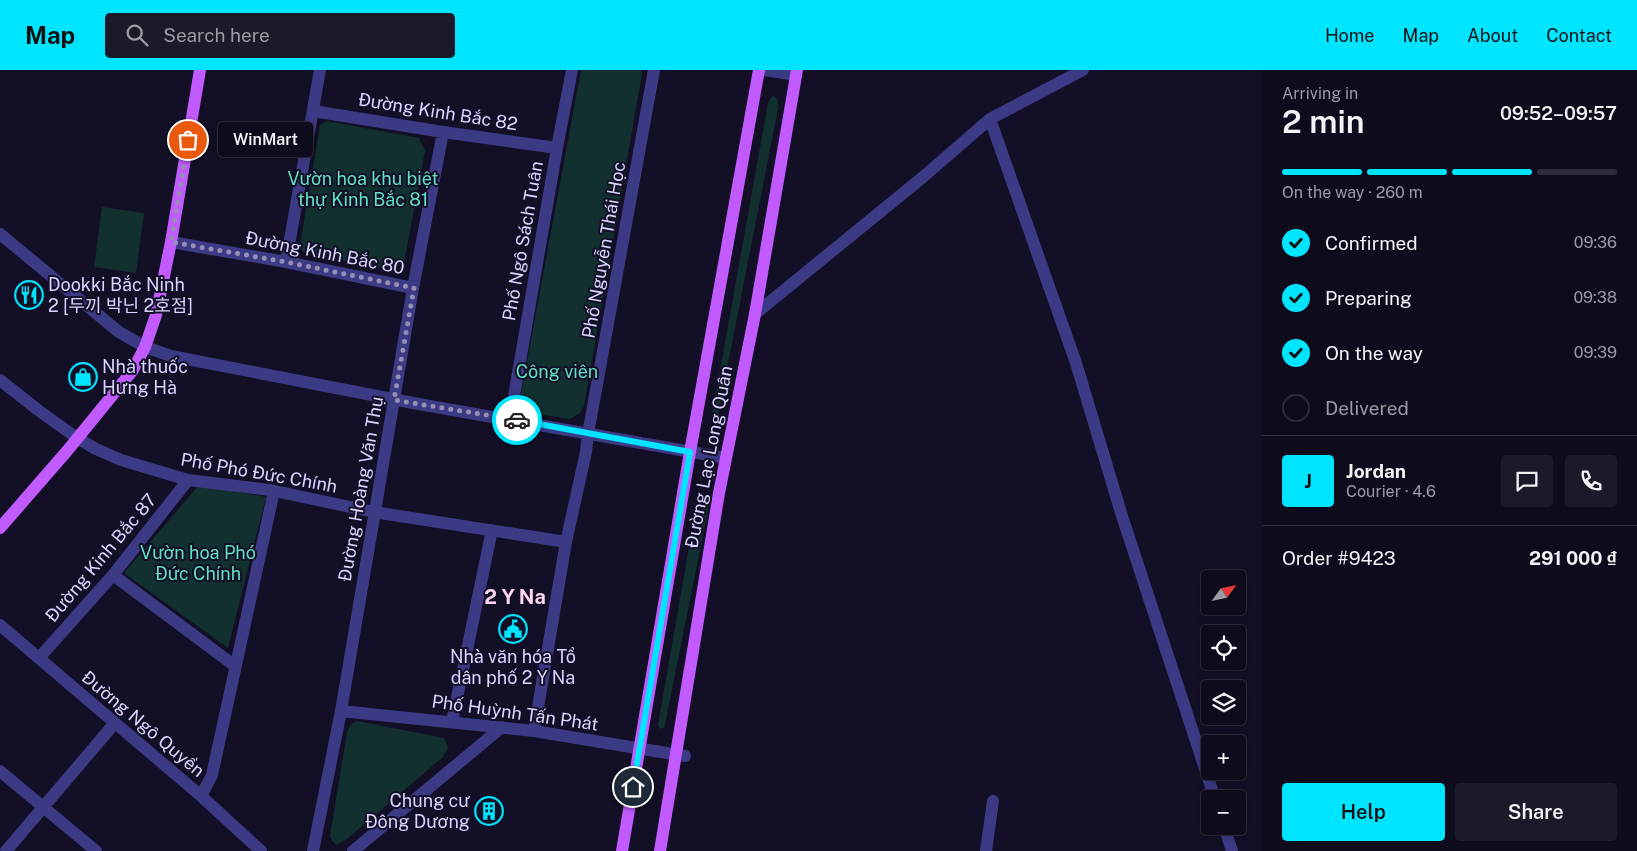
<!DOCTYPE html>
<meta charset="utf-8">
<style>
:root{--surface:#0e0b1c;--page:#1c1929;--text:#f1f3f6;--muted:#9b9ba3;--line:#2e2b3b;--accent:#00e5ff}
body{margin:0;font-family:"Public Sans","Noto Sans KR",sans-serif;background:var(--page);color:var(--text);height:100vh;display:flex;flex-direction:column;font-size:19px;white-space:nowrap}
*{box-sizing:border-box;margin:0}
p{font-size:16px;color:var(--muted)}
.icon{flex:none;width:28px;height:28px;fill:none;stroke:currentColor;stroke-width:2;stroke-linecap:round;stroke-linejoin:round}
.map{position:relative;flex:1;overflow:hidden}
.details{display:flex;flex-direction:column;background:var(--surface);width:375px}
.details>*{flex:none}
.needle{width:32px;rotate:57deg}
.controls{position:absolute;left:1201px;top:500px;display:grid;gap:10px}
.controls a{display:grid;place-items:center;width:45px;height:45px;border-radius:5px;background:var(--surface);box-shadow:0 2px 8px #0003,0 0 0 1px var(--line);font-size:25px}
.pin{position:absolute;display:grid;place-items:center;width:42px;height:42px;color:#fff;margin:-21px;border:2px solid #fff;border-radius:50%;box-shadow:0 1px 5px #0007}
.courier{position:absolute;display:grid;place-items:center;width:50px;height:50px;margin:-25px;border:4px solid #00e5ff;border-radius:50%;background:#fff;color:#222;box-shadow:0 1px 6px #0007}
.bubble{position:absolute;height:35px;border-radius:5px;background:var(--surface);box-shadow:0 2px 8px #0003,0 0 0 1px var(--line);font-size:16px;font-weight:600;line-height:35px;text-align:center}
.summary em{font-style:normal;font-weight:600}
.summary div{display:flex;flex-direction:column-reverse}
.summary{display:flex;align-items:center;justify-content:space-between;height:85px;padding:0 20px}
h1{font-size:32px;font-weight:600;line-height:38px}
.bar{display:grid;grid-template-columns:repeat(4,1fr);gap:8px 5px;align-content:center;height:60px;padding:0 20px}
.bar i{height:6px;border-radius:4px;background:var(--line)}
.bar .current{background:var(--accent)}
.bar p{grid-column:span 4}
.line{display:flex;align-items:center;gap:12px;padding:0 20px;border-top:1px solid var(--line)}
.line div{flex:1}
.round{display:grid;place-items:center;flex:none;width:52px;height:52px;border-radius:5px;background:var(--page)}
ol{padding:0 20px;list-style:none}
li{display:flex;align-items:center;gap:15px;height:55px}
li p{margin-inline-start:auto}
li .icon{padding:5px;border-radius:50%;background:var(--accent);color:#111;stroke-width:4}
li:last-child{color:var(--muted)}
li i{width:28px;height:28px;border:2px solid var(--line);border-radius:50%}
.primary-button{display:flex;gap:10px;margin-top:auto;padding:10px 20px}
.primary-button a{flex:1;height:58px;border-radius:5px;background:var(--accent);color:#111;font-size:20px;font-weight:600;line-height:58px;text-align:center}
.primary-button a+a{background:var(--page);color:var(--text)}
header{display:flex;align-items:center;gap:30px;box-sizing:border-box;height:70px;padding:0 25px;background:var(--accent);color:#111}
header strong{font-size:24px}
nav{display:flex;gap:28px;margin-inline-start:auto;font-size:18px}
.search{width:350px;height:45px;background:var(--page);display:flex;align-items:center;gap:12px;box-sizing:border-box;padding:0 18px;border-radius:5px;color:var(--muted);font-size:19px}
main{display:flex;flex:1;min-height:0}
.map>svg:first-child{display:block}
.green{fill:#12302f}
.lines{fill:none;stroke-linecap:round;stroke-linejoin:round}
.minor{stroke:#3d3a85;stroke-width:12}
.major{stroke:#c25bff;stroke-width:12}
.done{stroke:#948fb3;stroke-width:5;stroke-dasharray:0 9}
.route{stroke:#00e5ff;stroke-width:6}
.labels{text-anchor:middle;stroke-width:4;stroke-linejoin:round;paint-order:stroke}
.street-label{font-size:18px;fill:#d9d4ff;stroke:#130f26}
.park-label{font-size:18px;fill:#5fe0c0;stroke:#130f26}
.poi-label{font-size:18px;fill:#d9d4ff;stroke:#130f26;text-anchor:start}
.quarter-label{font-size:20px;font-weight:bold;fill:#ffd6f0;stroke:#130f26}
</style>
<header>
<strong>Map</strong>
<div class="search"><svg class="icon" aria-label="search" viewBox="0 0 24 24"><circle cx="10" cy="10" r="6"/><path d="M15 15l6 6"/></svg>Search here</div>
<nav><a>Home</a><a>Map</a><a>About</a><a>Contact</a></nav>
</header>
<main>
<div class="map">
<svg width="1262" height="781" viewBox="0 0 1262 781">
<rect width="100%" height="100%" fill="#130f26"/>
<!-- green -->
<path class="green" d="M581,0H641L642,4L584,336L580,343L570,349L531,343L525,337L520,329Z
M772,26C779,27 778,33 778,39L717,350L714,352H712V345L768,33Z
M326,51L419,68L425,81L404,193L390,200L303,182L300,175L320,55Z
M102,137L144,143L136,203L94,197Z
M199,415L266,427L228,578L124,503Z
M703,424L709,425L710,430L665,655L664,658L660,659L658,655L697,431L700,425Z
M357,651L444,668L448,678L443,687L347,769L337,775L332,771L330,766L347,662L351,654Z"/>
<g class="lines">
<!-- minor -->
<path class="minor" d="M765,0L796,5
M313,41L443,62L557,78
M990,49L1076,293L1122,446L1215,729
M0,164L119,262L145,277L171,286L413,333L726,388
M171,172L286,192L413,218
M286,192L320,0
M755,244L923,107L990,49L1083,0
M0,310L38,340L77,368L96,379L121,390L188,410L270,420L374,442L566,472
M510,349L557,78L572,0
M113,505L235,596
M0,555L201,726L261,781
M39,588L113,505L188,410
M341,641L534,661L685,686
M452,652L492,460
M534,661L566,472L586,382L588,364L654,0
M0,701L96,781
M201,726L212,705L274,421
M1224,756L1232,781
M6,781L114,654
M313,781L341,641L413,218L443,62
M353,781L502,657
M986,781L993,731"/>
<!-- major -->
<path class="major" d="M0,458L67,381L133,300L145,277L156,245L171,172L200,0
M622,781L690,382L759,0
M660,781L719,423L755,244L797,0"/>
</g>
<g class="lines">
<!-- done -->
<path class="done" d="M188,70L171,172L286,192L414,218L394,330L517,350"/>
<!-- route -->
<path class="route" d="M517,350L690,382L633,717"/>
</g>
<!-- icons -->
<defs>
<symbol id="restaurant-ring" viewBox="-11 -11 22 22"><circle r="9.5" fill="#130f26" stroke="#00e5ff" stroke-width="1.5"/><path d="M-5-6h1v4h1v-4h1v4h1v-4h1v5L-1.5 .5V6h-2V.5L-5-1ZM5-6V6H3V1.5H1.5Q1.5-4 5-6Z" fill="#00e5ff"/></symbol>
<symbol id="shop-ring" viewBox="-11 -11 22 22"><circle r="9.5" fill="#130f26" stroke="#00e5ff" stroke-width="1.5"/><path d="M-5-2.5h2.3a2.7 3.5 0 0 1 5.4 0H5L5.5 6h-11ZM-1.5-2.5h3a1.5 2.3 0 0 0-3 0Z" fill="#00e5ff"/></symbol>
<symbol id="civic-ring" viewBox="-11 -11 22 22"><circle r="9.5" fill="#130f26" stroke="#00e5ff" stroke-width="1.5"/><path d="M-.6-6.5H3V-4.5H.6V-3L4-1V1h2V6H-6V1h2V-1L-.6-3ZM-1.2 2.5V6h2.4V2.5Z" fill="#00e5ff"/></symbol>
<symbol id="building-ring" viewBox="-11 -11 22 22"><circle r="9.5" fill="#130f26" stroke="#00e5ff" stroke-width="1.5"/><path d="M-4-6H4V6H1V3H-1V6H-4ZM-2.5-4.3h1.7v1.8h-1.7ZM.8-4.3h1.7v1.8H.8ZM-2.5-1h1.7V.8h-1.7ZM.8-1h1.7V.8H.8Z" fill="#00e5ff"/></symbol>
</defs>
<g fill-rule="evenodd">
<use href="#restaurant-ring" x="13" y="209" width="32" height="32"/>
<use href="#shop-ring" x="67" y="291" width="32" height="32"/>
<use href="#civic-ring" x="497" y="543" width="32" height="32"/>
<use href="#building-ring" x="473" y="725" width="32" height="32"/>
</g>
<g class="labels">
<!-- street labels -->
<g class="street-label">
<text transform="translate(438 42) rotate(9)" y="6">Đường Kinh Bắc 82</text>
<text transform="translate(523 171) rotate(-80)" y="6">Phố Ngô Sách Tuân</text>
<text transform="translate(604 180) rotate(-80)" y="6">Phố Nguyễn Thái Học</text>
<text transform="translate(325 183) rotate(11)" y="6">Đường Kinh Bắc 80</text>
<text transform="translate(709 387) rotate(-79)" y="6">Đường Lạc Long Quân</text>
<text transform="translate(259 403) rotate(10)" y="6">Phố Phó Đức Chính</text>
<text transform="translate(361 419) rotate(-80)" y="6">Đường Hoàng Văn Thụ</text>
<text transform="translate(101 488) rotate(-50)" y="6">Đường Kinh Bắc 87</text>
<text transform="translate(515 643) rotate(8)" y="6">Phố Huỳnh Tấn Phát</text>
<text transform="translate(143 654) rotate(40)" y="6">Đường Ngô Quyền</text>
</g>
<!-- park labels -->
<g class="park-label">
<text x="363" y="115">Vườn hoa khu biệt<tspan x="363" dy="21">thự Kinh Bắc 81</tspan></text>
<text x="557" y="308">Công viên</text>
<text x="198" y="489">Vườn hoa Phó<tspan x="198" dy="21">Đức Chính</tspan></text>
</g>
<!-- poi labels -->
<g class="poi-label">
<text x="48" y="221">Dookki Bắc Ninh<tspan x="48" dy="21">2 [두끼 박닌 2호점]</tspan></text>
<text x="102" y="303">Nhà thuốc<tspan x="102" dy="21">Hưng Hà</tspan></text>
<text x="513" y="593" text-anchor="middle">Nhà văn hóa Tổ<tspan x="513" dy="21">dân phố 2 Y Na</tspan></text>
<text x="470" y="737" text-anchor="end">Chung cư<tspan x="470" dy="21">Đông Dương</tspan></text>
</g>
<!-- quarter labels -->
<g class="quarter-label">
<text x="515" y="534">2 Y Na</text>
</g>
</g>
</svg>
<div class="controls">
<a><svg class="needle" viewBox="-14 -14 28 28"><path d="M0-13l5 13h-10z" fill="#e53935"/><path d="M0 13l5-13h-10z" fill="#9b9ba3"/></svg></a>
<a><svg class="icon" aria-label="locate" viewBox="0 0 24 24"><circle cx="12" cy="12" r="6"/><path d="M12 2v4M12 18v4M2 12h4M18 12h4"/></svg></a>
<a><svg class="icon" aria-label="layers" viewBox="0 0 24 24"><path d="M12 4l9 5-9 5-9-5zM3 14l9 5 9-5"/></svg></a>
<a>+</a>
<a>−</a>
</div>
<div class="pin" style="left:188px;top:70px;background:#ea580c"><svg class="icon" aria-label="bag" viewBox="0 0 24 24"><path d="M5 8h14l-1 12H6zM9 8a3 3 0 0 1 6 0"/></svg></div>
<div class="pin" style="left:633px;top:717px;background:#1f2937"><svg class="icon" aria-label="home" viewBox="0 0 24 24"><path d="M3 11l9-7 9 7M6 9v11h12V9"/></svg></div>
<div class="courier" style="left:517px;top:350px"><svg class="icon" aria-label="car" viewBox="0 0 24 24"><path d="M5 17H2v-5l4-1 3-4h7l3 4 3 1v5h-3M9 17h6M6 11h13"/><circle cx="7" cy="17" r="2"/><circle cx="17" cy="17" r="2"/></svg></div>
<div class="bubble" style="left:218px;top:52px;width:95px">WinMart</div>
</div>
<section class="details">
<div class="summary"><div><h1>2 min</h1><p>Arriving in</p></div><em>09:52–09:57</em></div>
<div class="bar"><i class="current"></i><i class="current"></i><i class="current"></i><i></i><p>On the way · 260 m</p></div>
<ol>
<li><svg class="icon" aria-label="check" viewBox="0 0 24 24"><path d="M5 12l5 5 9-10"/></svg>Confirmed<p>09:36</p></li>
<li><svg class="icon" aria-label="check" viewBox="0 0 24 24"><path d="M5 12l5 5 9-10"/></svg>Preparing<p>09:38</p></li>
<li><svg class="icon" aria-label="check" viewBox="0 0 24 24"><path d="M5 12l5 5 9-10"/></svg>On the way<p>09:39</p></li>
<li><i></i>Delivered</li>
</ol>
<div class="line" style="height:90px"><b class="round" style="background:var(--accent);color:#111">J</b><div><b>Jordan</b><p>Courier · 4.6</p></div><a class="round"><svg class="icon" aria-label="chat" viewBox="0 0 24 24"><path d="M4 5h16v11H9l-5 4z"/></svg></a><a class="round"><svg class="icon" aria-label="phone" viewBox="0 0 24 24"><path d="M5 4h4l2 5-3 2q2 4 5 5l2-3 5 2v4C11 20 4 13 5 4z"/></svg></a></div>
<div class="line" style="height:65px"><div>Order #9423</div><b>291 000 ₫</b></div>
<div class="primary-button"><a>Help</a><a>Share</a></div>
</section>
</main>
